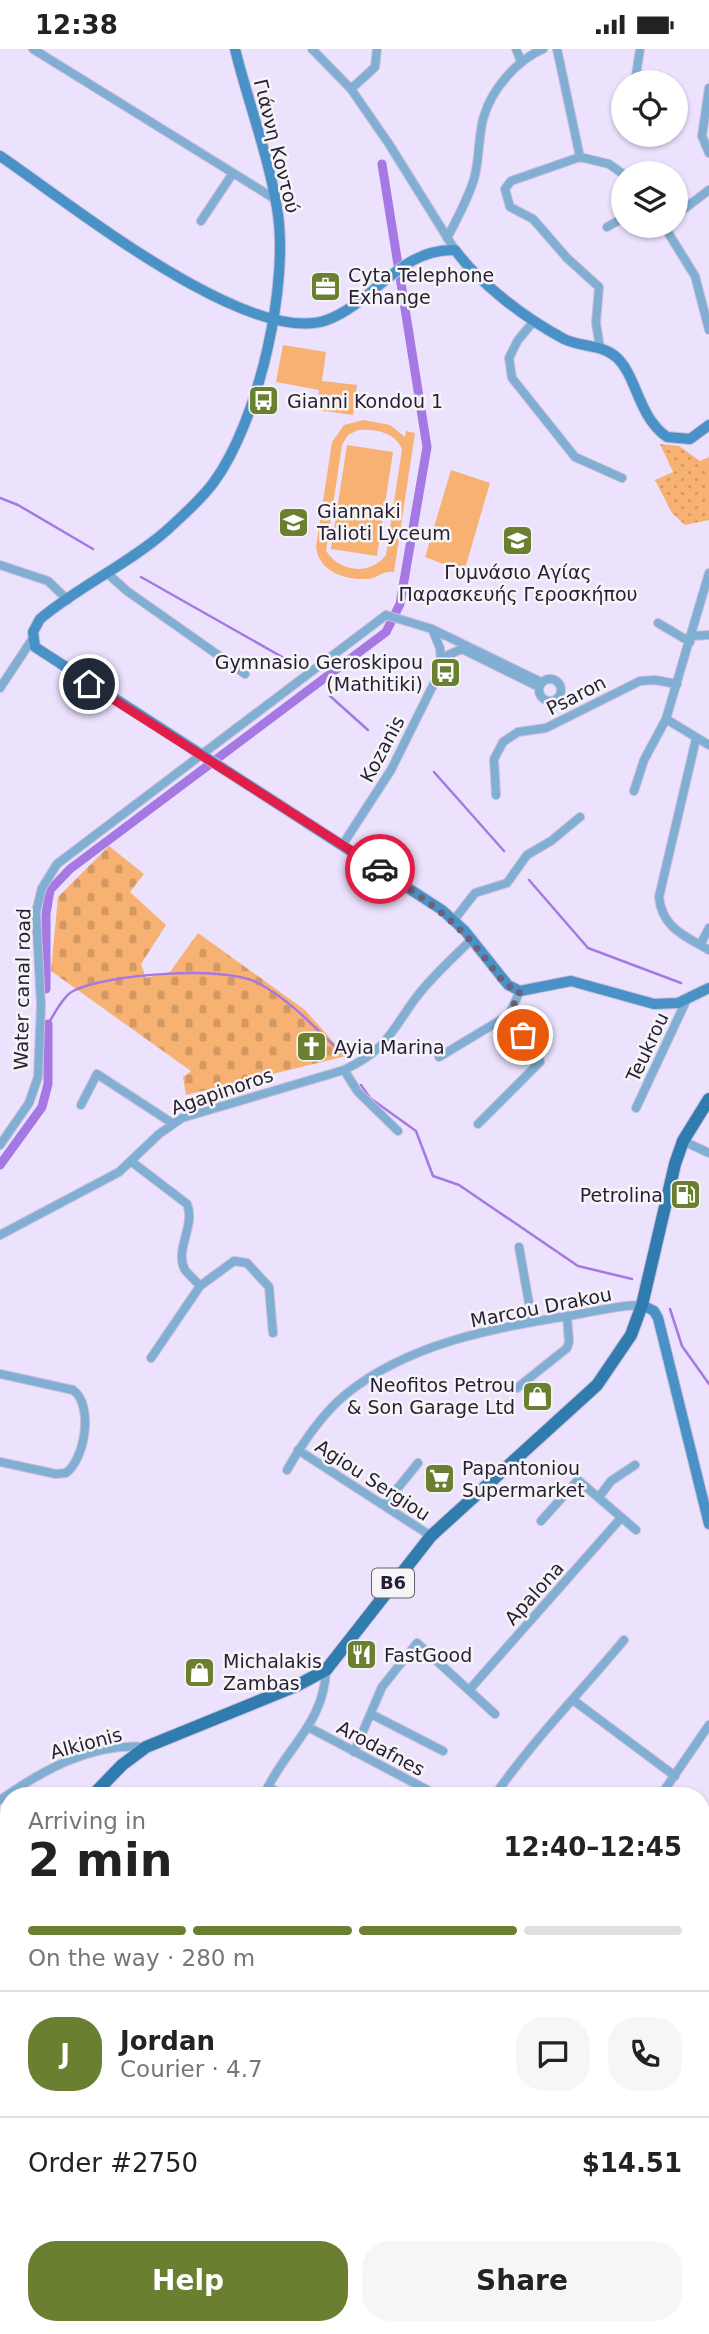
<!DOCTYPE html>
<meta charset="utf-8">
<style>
:root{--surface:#fff;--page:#f6f6f6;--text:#222;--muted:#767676;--line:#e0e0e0;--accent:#6a7f30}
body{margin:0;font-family:"DejaVu Sans",sans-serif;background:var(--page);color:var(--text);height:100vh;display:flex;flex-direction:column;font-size:26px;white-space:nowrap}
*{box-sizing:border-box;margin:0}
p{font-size:23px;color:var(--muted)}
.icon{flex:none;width:38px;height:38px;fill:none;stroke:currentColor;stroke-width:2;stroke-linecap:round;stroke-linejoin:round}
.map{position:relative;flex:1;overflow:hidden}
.drawer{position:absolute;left:0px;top:1738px;width:710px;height:548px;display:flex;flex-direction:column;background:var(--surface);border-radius:28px 28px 0 0;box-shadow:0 2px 5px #0004}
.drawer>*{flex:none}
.tools{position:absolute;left:611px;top:21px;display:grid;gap:14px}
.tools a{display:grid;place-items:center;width:77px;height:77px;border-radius:50%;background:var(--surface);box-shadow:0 2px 5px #0004;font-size:35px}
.pin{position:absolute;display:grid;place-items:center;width:60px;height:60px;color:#fff;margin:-30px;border:4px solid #fff;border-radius:50%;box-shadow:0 2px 7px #0007}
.courier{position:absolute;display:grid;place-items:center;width:70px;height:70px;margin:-35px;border:5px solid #e11d48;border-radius:50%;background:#fff;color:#222;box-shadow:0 2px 9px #0007}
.headline em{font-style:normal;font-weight:800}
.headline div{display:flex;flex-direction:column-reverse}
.headline{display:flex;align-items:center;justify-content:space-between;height:119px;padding:0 28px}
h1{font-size:46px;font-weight:800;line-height:52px}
.bar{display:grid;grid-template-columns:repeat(4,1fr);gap:10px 7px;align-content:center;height:84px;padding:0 28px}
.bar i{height:9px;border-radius:5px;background:var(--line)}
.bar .on{background:var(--accent)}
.bar p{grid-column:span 4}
.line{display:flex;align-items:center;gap:18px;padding:0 28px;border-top:2px solid var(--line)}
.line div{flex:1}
.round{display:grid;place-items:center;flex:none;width:74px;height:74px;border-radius:28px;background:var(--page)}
.action{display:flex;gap:14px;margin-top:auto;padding:14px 28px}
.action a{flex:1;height:80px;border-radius:28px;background:var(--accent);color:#fff;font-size:28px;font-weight:800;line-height:80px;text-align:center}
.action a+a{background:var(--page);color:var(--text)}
.status{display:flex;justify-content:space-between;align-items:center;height:49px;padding:0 35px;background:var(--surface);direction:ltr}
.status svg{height:19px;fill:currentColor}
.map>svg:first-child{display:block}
.green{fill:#f7b172;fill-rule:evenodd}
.cemetery{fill:url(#cemetery-stones)}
.park{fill:url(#park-dots)}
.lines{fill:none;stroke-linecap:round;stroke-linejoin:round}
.stream{stroke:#a678e3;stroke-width:2.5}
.canal{stroke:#a678e3;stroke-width:9}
.street-casing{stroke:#c9bfda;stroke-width:10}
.secondary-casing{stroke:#c9bfda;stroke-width:12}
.primary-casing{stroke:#c9bfda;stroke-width:14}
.street{stroke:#81afd3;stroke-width:8}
.secondary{stroke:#4892c7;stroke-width:10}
.primary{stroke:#307caf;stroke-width:12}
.done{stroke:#6d627d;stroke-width:7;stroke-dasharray:0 12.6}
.route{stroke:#e11d48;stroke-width:9}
.labels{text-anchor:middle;stroke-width:5;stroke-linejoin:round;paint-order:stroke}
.shield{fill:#f5f5f5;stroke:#665e70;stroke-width:2}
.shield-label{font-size:18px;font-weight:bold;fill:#281d37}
.street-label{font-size:19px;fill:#281d37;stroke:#f5f5f5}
.poi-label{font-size:19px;fill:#281d37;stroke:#f5f5f5;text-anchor:start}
</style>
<div class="status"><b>12:38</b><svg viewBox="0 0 49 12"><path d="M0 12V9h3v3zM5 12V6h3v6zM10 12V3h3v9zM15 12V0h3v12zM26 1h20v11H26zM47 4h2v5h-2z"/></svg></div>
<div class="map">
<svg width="709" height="2285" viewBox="0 0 709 2285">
<defs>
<pattern id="cemetery-stones" width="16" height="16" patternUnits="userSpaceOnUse" patternTransform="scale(1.75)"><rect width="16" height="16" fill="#f7b172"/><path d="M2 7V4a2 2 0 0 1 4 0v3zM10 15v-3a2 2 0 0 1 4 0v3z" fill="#d49863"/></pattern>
<pattern id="park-dots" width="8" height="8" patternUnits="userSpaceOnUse" patternTransform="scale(1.75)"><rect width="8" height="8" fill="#f7b172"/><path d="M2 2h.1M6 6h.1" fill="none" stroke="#d49863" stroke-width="1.8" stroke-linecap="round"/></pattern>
</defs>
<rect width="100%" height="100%" fill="#ece2fe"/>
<!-- green -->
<path class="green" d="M283,296L326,303L322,332L357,336L353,366L317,361L319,341L276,333Z
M363,371L390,376L405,388L406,382L415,384L394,523C384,521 378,529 368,530C345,531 319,523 316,498L332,393L344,376ZM358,381C375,380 395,383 402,400L386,506C370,527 340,523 326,502L342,396L348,386Z
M347,396L393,403L377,507L331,500Z
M451,421L490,434L464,523L425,508Z"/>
<!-- cemetery -->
<path class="cemetery" d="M109,797L144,825L130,843L166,876L141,915L146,929L170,923L198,884L305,961L346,1007L186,1046L183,1028L191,1022L51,922L58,848Z"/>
<!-- park -->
<path class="park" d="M660,395L679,397L700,412L709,408V471L685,476L672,464L655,431L673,423Z"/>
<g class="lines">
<!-- stream -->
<path class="stream" d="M0,449L18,456L93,500
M141,528L291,613
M330,647L368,681
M434,723L504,802
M529,831L588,899L681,934
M48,975C54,966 63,947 73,942C106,925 226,916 258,934C287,949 313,976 336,999
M361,1036L370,1049L416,1082L433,1127L459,1136L578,1217L632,1230
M670,1260L682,1297L709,1335"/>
<!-- canal -->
<path class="canal" d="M46,940V865L50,841L70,820L386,583L400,555L427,398L382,115
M0,1116L42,1058L48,1035V975"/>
<defs>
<path id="street" d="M33,0L275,150
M312,0L351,40L389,95L455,201
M516,0L521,12
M557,0L580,108L609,115L623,125
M635,33L640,0
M709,39L702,87L709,104
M351,40L375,18L377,0
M580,108L511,132L505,140L510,158L533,170L567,209L599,238L596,274L600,299
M676,166L709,141
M201,172L233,124
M664,177L695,227L709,281
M607,178L623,169
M447,189C457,170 468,150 474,130C480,110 478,84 484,67C492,40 517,11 543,0
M534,272L518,291L509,309L512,329L575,408L622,429
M0,516L48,532L68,551
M108,525L127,542L245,625
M658,574L690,593
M432,580L440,599L441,615
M692,587L709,586
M539 641a11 11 0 1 1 22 0a11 11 0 1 1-22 0Z
M0,639L33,589
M666,670L709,696
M696,690L659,848C662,879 685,887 709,901
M634,742L644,711L666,670L709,524
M496,746L494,710L503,693L518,683L546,679L640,632L655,631L677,635
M343,795L391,721L448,606L462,600L539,638
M454,871L475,844L507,834L527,806L551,792L580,768
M700,896L709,879
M439,1008L509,966L520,942
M344,1021L358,1043L398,1082
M81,1056L97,1025L172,1074
M636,1059L687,950
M478,1075L540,1013L538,1005L509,966
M683,1092L709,1104
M0,1096L29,1054L38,1028L41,956L36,863L42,839L57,815L386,566L432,580L541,633
M132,1113L187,1155C196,1176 174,1201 185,1221C189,1226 196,1232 200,1237
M0,1186L119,1123L159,1085L182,1069L344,1021C386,1001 389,986 415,950C431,928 452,910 471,891
M519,1198L532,1271
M151,1309L200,1237L234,1212L247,1214L269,1238L273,1284
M0,1325L73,1341C94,1356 85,1410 66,1424L56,1425L0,1413
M517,1339L567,1299L569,1293L567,1267
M298,1401L431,1487
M287,1421C303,1393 321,1366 345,1346C408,1294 497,1278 574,1266C596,1262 620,1256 642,1256
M599,1448L611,1432L635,1416
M385,1455L418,1414
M541,1472L578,1431L636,1481
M470,1640L621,1469
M573,1651L675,1727
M371,1665L443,1702
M310,1679L437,1746
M354,1703L382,1638L417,1594L495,1665
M268,1738L284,1746
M264,1746C284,1700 324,1676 326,1621
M495,1746C534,1690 580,1644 624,1591
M661,1746L709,1676
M0,1751C43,1721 92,1693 146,1698
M702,1919L709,1925
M0,1973L9,1985
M702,2243L709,2248
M125,2277L127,2285
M136,2277L160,2285
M228,2285L231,2277
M561,2285L566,2277"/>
<path id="secondary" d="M235,0C248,53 268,105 277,159C290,234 259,371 214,433C201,451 182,467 166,482C127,516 79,537 40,570L33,583L35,598L442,861L465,882L508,936L520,942L571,932L654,955L678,954L709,939
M0,107C67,152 248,299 327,271C375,253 400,199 455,201C481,236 525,269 564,290C580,298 600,295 615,307C637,325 637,367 667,388L690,390L709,376
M642,1256L654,1262L658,1269L709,1475"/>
<path id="primary" d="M93,1746L122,1716L146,1698L296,1637L326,1621L431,1487L597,1336L631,1286L642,1256L675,1115L683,1092L709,1050
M0,1856L9,1847"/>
</defs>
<!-- street casing -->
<use href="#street" class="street-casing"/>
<!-- secondary casing -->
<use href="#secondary" class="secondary-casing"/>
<!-- primary casing -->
<use href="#primary" class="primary-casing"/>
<!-- street -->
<use href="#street" class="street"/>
<!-- secondary -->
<use href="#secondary" class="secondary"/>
<!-- primary -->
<use href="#primary" class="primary"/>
</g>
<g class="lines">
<!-- done -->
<path class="done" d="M380,820C427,852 453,867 488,913C497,925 505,938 520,942L509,966L523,986"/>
<!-- route -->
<path class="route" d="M89,635L380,820"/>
</g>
<!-- icons -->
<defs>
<symbol id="office-square" viewBox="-11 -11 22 22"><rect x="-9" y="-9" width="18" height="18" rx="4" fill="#6a7f30" stroke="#f5f5f5"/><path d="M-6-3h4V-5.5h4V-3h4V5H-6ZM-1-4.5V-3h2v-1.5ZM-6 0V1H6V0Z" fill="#fff"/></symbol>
<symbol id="bus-square" viewBox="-11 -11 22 22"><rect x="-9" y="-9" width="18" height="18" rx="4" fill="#6a7f30" stroke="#f5f5f5"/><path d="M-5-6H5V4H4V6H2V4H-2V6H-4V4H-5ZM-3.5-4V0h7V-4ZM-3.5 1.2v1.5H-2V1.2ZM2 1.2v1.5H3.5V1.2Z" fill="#fff"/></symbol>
<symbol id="school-square" viewBox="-11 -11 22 22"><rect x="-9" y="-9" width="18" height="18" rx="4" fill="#6a7f30" stroke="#f5f5f5"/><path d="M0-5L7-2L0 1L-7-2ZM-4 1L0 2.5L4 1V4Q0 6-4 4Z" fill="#fff"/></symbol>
<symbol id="church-square" viewBox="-11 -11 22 22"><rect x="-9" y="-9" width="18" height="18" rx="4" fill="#6a7f30" stroke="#f5f5f5"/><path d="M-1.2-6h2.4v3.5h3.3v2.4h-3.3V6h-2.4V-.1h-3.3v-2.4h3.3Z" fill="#fff"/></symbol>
<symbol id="fuel-square" viewBox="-11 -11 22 22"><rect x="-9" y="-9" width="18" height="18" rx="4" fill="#6a7f30" stroke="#f5f5f5"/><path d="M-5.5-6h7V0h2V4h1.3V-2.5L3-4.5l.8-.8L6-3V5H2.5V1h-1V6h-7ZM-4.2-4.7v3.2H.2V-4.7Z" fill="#fff"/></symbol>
<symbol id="shop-square" viewBox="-11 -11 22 22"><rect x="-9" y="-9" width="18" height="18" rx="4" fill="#6a7f30" stroke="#f5f5f5"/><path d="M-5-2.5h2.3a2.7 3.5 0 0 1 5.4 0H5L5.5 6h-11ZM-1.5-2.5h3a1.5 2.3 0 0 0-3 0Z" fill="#fff"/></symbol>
<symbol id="supermarket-square" viewBox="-11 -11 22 22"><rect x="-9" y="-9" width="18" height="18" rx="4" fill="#6a7f30" stroke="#f5f5f5"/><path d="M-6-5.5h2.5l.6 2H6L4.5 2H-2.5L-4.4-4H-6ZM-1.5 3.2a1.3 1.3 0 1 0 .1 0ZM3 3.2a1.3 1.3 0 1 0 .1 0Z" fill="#fff"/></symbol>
<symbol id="restaurant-square" viewBox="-11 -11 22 22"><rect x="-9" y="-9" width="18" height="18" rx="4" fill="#6a7f30" stroke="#f5f5f5"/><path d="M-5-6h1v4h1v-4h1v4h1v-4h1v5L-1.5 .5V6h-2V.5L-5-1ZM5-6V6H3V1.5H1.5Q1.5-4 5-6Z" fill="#fff"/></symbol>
</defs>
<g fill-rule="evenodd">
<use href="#office-square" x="308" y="220" width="35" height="35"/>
<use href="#bus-square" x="246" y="334" width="35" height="35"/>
<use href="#school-square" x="276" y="456" width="35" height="35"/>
<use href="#school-square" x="500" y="474" width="35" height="35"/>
<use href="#bus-square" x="428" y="606" width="35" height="35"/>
<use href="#church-square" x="294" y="980" width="35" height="35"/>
<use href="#fuel-square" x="668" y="1128" width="35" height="35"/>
<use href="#shop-square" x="520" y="1330" width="35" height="35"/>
<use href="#supermarket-square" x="422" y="1412" width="35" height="35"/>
<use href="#restaurant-square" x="344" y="1588" width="35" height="35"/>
<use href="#shop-square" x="182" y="1606" width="35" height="35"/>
</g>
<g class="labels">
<!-- shield labels -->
<rect class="shield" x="372" y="1519.5" width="42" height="29" rx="5"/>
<g class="shield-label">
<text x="393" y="1540">B6</text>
</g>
<!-- street labels -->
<g class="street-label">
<text transform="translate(277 97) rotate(76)" y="7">Γιάννη Κοντού</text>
<text transform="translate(576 646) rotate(-27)" y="7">Psaron</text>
<text transform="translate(382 700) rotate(-62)" y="7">Kozanis</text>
<text transform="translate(22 940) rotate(-89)" y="7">Water canal road</text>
<text transform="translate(647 998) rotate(-65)" y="7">Teukrou</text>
<text transform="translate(222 1042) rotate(-19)" y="7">Agapinoros</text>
<text transform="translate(541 1258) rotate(-11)" y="7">Marcou Drakou</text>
<text transform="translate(373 1431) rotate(33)" y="7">Agiou Sergiou</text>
<text transform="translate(534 1544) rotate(-48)" y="7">Apalona</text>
<text transform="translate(86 1694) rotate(-15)" y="7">Alkionis</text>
<text transform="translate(381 1699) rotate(28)" y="7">Arodafnes</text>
</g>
<!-- poi labels -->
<g class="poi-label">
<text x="348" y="233">Cyta Telephone<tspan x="348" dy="22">Exhange</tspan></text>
<text x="287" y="359">Gianni Kondou 1</text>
<text x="317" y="469">Giannaki<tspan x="317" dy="22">Talioti Lyceum</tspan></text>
<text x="518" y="530" text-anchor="middle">Γυμνάσιο Αγίας<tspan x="518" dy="22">Παρασκευής Γεροσκήπου</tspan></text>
<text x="423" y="620" text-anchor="end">Gymnasio Geroskipou<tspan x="423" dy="22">(Mathitiki)</tspan></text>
<text x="334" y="1005">Ayia Marina</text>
<text x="663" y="1153" text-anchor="end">Petrolina</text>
<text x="515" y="1343" text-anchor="end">Neofitos Petrou<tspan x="515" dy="22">&amp; Son Garage Ltd</tspan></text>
<text x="462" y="1426">Papantoniou<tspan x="462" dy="22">Supermarket</tspan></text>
<text x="384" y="1613">FastGood</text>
<text x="223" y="1619">Michalakis<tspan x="223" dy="22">Zambas</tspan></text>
</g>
</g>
</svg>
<div class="tools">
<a><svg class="icon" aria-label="locate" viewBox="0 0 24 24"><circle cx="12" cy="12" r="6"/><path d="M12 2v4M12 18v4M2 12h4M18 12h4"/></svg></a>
<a><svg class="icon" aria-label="layers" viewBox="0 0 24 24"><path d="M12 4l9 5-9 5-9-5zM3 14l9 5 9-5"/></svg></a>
</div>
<div class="pin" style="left:523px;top:986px;background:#ea580c"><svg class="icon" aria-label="bag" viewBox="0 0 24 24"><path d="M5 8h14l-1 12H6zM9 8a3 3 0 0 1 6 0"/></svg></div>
<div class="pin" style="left:89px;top:635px;background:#1f2937"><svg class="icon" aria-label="home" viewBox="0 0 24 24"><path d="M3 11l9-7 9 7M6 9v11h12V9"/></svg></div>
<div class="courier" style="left:380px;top:820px"><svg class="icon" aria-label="car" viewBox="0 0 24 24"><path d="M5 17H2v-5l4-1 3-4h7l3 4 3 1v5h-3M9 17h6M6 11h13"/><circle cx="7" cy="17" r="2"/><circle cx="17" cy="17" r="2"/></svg></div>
<section class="drawer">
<div class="headline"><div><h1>2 min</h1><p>Arriving in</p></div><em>12:40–12:45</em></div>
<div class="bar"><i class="on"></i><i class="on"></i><i class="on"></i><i></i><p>On the way · 280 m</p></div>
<div class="line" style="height:126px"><b class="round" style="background:var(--accent);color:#fff">J</b><div><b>Jordan</b><p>Courier · 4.7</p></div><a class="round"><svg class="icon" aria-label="chat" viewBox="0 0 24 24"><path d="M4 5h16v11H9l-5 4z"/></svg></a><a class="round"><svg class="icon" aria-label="phone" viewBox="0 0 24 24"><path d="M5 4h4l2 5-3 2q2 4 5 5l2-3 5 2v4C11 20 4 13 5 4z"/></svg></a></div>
<div class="line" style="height:91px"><div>Order #2750</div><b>$14.51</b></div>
<div class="action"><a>Help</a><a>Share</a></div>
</section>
</div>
